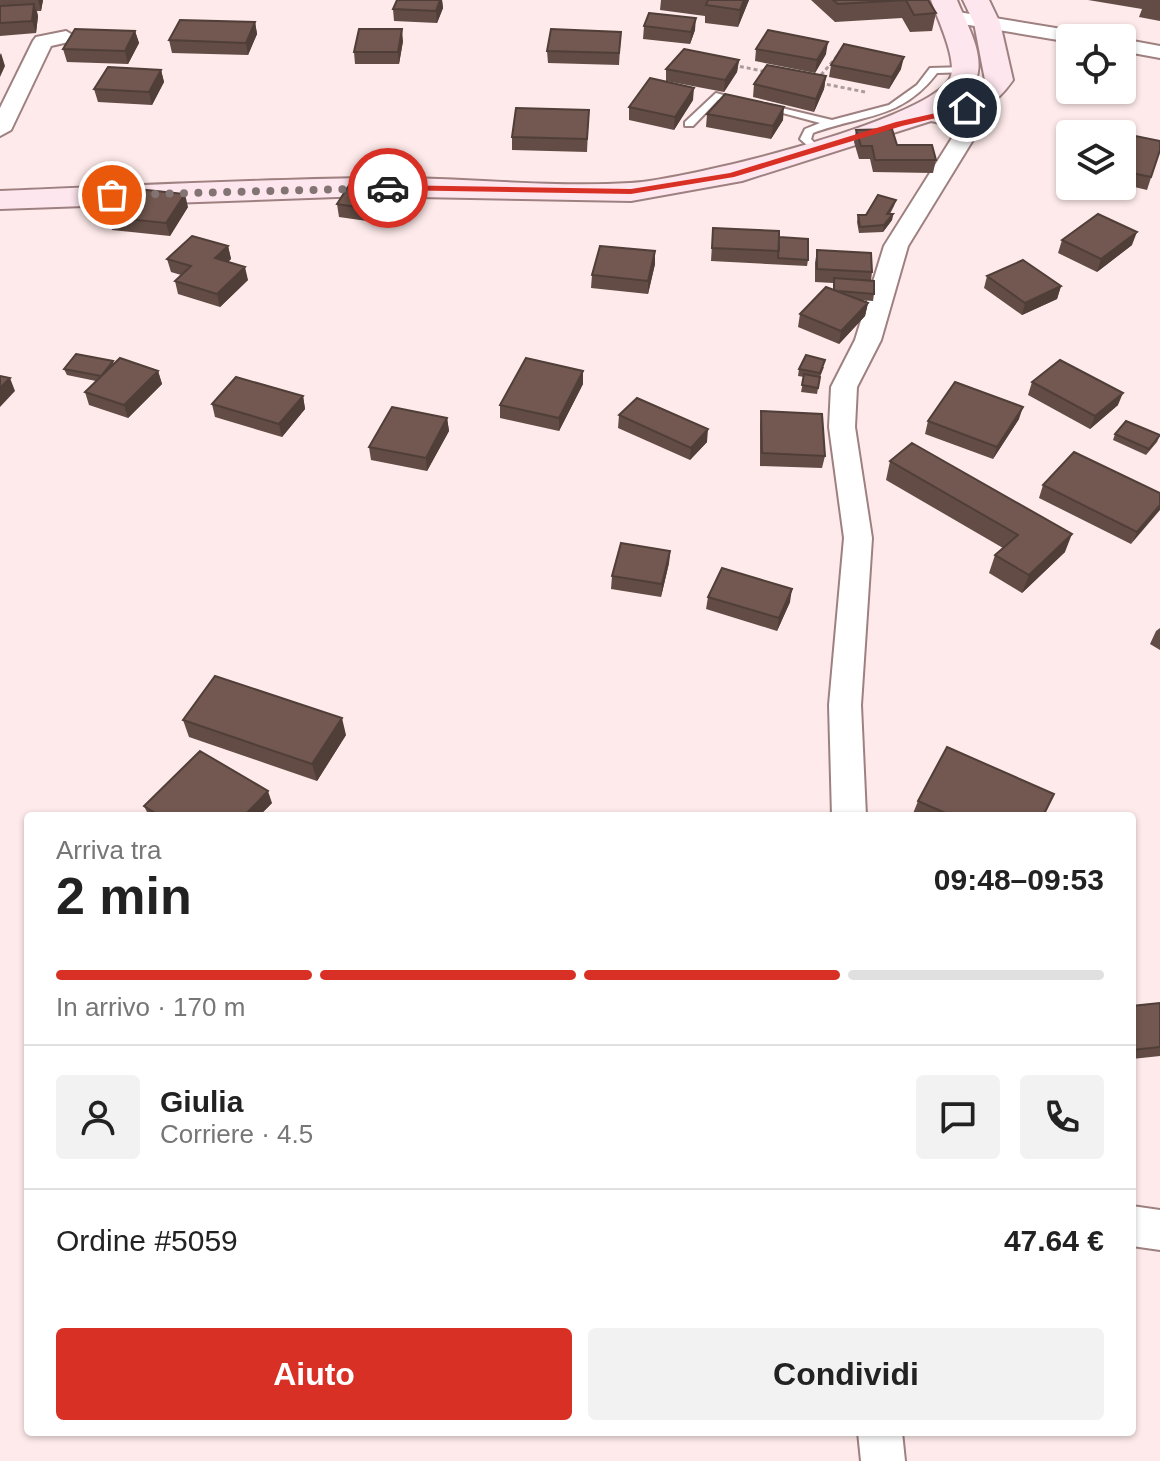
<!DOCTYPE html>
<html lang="it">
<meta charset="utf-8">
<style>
:root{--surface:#fff;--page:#f2f2f2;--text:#222;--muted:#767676;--line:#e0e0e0;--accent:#d93025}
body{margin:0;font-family:Helvetica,sans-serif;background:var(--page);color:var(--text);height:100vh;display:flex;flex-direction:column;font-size:30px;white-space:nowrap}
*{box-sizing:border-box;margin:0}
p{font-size:26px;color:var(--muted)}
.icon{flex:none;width:44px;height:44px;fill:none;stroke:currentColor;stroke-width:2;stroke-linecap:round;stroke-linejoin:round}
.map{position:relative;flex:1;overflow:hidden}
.drawer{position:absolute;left:24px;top:812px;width:1112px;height:624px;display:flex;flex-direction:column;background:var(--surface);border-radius:8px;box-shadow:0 2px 6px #0004}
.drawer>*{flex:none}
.controls{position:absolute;left:1056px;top:24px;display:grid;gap:16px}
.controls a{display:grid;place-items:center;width:80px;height:80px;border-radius:8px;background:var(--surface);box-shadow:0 2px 6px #0004;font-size:40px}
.pin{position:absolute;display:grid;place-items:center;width:68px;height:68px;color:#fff;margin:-34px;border:4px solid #fff;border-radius:50%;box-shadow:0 2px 8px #0007}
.courier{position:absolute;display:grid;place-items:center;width:80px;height:80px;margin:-40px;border:6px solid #d93025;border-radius:50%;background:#fff;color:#222;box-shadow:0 2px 10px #0007}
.head em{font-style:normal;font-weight:700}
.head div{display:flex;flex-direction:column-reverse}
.head{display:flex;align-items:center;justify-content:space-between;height:136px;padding:0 32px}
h1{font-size:52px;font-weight:700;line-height:60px}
.bar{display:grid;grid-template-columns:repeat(4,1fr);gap:12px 8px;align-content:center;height:96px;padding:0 32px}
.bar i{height:10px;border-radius:6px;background:var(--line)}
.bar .on{background:var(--accent)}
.bar p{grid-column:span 4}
.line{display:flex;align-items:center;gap:20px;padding:0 32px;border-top:2px solid var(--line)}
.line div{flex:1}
.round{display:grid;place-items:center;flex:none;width:84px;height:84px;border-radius:8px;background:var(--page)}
.action{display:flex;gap:16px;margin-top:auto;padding:16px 32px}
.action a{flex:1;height:92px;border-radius:8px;background:var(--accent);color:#fff;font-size:32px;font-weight:700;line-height:92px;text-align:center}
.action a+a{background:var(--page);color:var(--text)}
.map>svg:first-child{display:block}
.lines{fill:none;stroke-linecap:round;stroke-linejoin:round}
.lane-casing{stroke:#9e8080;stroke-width:4}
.street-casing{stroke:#9e8080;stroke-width:4}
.secondary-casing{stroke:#9e8080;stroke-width:4}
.path{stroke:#ab9b9b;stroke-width:3;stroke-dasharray:4 3;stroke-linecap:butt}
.lane{fill:#fff;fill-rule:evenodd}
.street{fill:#fff;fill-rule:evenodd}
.secondary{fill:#fee6ee;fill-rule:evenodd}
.wall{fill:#624c45}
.shaded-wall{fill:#503e38}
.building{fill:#725850;stroke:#503e38;stroke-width:2}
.route{fill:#d93025}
.done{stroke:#837474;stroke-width:8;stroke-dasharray:0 14.4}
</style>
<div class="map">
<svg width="1160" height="1461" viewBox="0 0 1160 1461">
<rect width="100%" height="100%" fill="#feeaea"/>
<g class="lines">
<defs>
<path id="lane" d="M967,67L971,68V72L937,73C901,120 864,114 813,133L811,139L821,150L816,153L800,139L805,129L820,123L760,107L765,104L832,120L889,105L917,85L930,68Z
M716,93L748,102L743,105L718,100L693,126H685V122Z"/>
<path id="street" d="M952,11L1080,32L1090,38H1070V42L945,21L942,17Z
M66,31L76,37L73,41L51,46L11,130L0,136V108L33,41L36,37Z
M1122,39L1160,46V58L1122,51Z
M967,102L974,104L984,122L908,246L881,340L857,387L855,427L872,538L861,705L866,816H832L829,705L844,538L829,427L831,387L855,340L884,246L962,122L956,108Z
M1132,1206L1160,1210V1250L1132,1246Z
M858,1432H902L905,1461H861Z"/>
<path id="secondary" d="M931,0H957C970,33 995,69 963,98L985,80L974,23L963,0H989L1000,23L1013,80C996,105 962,130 931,121L742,181L631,201L365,196L0,209V191C121,186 242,180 363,178C452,176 541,188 630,183C685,180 920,123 949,80C960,64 937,18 931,0Z"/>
</defs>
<!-- lane casing -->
<use href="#lane" class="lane-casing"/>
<!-- street casing -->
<use href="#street" class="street-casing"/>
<!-- secondary casing -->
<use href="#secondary" class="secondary-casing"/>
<!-- path -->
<path class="path" d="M733,65L767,72
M821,75L839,54
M820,83L865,92"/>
<!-- lane -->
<use href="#lane" class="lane"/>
<!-- street -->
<use href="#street" class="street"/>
<!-- secondary -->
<use href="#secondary" class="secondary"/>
</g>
<!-- wall -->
<path class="wall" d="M0,0H43L41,11H37L38,16L36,33L0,36Z
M397,0H442L443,8L437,23L394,21L393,9Z
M661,0H749L738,27L705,23V16L660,10Z
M811,0H928L936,13L932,31L910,32L902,18L835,22Z
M1088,0H1160V21L1139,17L1142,9Z
M255,22L257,34L248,55L172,53L169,40Z
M644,26L695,30L690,44L643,39Z
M135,31L139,43L128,64L67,62L63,49Z
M621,32L619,65L548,63L547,51Z
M403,41L399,64H355L354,52Z
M756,49L826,54L815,73L755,61Z
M739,60L737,72L724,92L666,81V69Z
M831,65L901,69L889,89L829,77Z
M161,70L164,82L152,105L98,102L94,89Z
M826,76L824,89L814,112L753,97L754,84Z
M693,100L674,130L629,120V107Z
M589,110L587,152L512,150V137Z
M707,114L783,120L771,139L706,127Z
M856,130L936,160L933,173L873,172L870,159H859L854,142Z
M1122,134L1160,150L1147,190L1122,184Z
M410,200L395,225L339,217L337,204Z
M896,200L894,206L890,214H893L892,220L883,232L859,233L857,222L858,215H866Z
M188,207L170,236L112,230L108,217Z
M713,228L779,237L808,260L807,266L711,261Z
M1062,240L1132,245L1097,272L1058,253Z
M228,246L231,259L228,262L248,280L220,307L178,294L175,281L181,275L171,272L167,259Z
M817,250L872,272L871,281L874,294L873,301L859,300L868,303L865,316L839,344L798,327L800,314L833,289V283L815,282V263Z
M655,251V264L648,294L591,288L592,275Z
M987,276L1061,286L1057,299L1022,315L984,288Z
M113,361L114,364L158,371L162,384L128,418L89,405L85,392L96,381L67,375L64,369Z
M824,367L820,377L817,394L801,392L804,377L798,376L799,369Z
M1032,382L1118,405L1090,429L1028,395Z
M583,384L559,431L500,418V405Z
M303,396L305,409L282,437L215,417L212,404Z
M761,411L825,456L822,468L760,466V424Z
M619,415L707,442L690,460L618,428Z
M447,418L449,431L427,471L371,460L369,447Z
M1019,419L993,459L925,434L928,421Z
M1115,434L1160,435L1157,442L1146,455L1113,440Z
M890,461L1065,552L1022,593L989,573L995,555L1003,548L886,480Z
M1043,485L1160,493L1131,544L1039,498Z
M670,551L669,563L661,597L611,589L612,576Z
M708,597L790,602L777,631L706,609Z
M1160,628V650L1150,644L1156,631Z
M183,720L346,735L317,781L189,737Z
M918,801L1043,816H912Z
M272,803L259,816H149L144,806Z
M1160,1003V1056L1132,1059V1006Z"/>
<!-- shaded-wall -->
<path class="shaded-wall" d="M38,0H43L41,11Z
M440,0H442L443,8L437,23L436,11Z
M744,0H749L738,27L740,10Z
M34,4L38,16L36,33L32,21Z
M696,18L695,30L690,44L691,32Z
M255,22L257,34L248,55L246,43Z
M402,29L403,41L399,64L398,52Z
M135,31L139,43L128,64L125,51Z
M828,42L826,54L815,73L817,60Z
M1,53L5,66L0,77V55Z
M904,57L901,69L889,89L892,77Z
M739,60L737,72L724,92L725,80Z
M161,70L164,82L152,105L149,92Z
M826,76L824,89L814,112L816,99Z
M694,88L693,100L674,130L675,117Z
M784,107L783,120L771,139L773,126Z
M409,188L410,200L395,225L394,213Z
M185,194L188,207L170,236L166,223Z
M893,214L892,220L883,232L884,225Z
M1137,232L1132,245L1097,272L1101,259Z
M228,246L231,259L218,271L215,258Z
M655,251V264L648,294V281Z
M245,267L248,280L220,307L217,294Z
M1061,286L1057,299L1022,315L1025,303Z
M868,303L865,316L839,344L841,331Z
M158,371L162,384L128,418L124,405Z
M583,371V384L559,431V418Z
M10,378L15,391L0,407V388Z
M1123,393L1118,405L1090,429L1095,416Z
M303,396L305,409L282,437L279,424Z
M1023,407L1019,419L993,459L997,447Z
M447,418L449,431L427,471L426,458Z
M708,429L707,442L690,460L691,448Z
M1160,505V510L1131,544L1137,532Z
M1072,534L1065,552L1022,593L1029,575Z
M670,551L669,563L661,597L662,584Z
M792,589L790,602L777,631L779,618Z
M342,718L346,735L317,781L312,764Z
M268,791L272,803L259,816H244Z"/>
<!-- building -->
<path class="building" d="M397,0H440L436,11L393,9Z
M708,0H744L740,10L706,5Z
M833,0H928L936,13L914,15L906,0L838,4Z
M34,4L32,21L0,23V6Z
M649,13L696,18L691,32L644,26Z
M180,20L255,22L246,43L169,40Z
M75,29L135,31L125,51L63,49Z
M359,29H402L398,52H354Z
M551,29L621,32L619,53L547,51Z
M768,30L828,42L817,60L756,49Z
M844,44L904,57L892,77L831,65Z
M684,49L739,60L725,80L666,69Z
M767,65L826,76L816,99L754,84Z
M108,67L161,70L149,92L94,89Z
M650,78L694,88L675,117L629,107Z
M725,94L784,107L773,126L707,114Z
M516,108L589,110L587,139L512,137Z
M1096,128L1160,141V150L1151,177L1122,171V134H1094Z
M892,129L897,145H932L936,160H875L872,146H861L856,130Z
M353,179L409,188L394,213L337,204Z
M128,188L185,194L166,223L108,217Z
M878,195L896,200L887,214H893L884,225L860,227L858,215H866Z
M1098,214L1137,232L1101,259L1062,240Z
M713,228L779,231V251L712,248Z
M192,236L228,246L215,258L245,267L217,294L175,281L191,266L167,259Z
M779,237L808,239V260L778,258Z
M600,246L655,251L648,281L592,275Z
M817,250L871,253L872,272L817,269Z
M1023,260L1061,286L1025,303L987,276Z
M834,278L874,281V294L838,291L834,290Z
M826,287L868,303L841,331L800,314Z
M76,354L113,361L101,376L64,369Z
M806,355L825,360L820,373L799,369Z
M120,358L158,371L124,405L85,392Z
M526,358L583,371L559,418L500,405Z
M1060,360L1123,393L1095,416L1032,382Z
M804,374L820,377L818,388L802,385Z
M0,376L10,378L0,388Z
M236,377L303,396L279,424L212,404Z
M955,382L1023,407L997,447L928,421Z
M637,398L708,429L691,448L619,415Z
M392,407L447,418L426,458L369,447Z
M761,411L822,414L825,456L762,453Z
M1126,421L1160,435L1149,449L1115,434Z
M912,443L1072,534L1029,575L995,555L1018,535L890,461Z
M1074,452L1160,493V505L1137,532L1043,485Z
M621,543L670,551L662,584L612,576Z
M722,568L792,589L779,618L708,597Z
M215,676L342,718L312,764L183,720Z
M947,747L1054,794L1043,816H952L918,801Z
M200,751L268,791L244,816H160L144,806Z
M1160,1003V1047L1132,1050V1006Z"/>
<!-- route -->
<path class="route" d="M967,106L970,110L902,126L734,177L631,194L388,190L383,188L388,185L631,189L730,173L896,122Z"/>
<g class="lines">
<!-- done -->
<path class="done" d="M112,195L388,188"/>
</g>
</svg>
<div class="controls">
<a><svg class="icon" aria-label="locate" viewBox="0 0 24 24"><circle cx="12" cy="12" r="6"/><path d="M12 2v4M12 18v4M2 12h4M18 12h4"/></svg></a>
<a><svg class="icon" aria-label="layers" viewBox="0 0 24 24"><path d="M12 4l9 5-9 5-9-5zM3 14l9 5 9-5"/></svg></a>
</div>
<div class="pin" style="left:112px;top:195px;background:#ea580c"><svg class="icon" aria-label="bag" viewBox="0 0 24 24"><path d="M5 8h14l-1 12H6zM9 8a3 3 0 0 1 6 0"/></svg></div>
<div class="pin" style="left:967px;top:108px;background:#1f2937"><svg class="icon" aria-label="home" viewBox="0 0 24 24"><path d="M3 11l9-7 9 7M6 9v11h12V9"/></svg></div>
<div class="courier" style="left:388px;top:188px"><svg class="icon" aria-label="car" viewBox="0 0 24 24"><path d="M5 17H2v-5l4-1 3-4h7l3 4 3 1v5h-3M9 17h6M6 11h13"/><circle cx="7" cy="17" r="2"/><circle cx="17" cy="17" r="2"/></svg></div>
<section class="drawer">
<div class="head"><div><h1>2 min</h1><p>Arriva tra</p></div><em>09:48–09:53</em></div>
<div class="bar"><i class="on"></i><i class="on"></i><i class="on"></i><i></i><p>In arrivo · 170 m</p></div>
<div class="line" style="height:144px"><a class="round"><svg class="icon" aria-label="person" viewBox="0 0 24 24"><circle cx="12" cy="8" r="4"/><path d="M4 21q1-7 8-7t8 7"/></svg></a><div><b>Giulia</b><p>Corriere · 4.5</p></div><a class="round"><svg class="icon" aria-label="chat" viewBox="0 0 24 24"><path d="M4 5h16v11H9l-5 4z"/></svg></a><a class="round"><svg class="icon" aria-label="phone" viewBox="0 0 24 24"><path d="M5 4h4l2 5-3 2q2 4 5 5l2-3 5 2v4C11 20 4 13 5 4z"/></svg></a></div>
<div class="line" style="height:104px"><div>Ordine #5059</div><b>47.64 €</b></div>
<div class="action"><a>Aiuto</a><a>Condividi</a></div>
</section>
</div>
